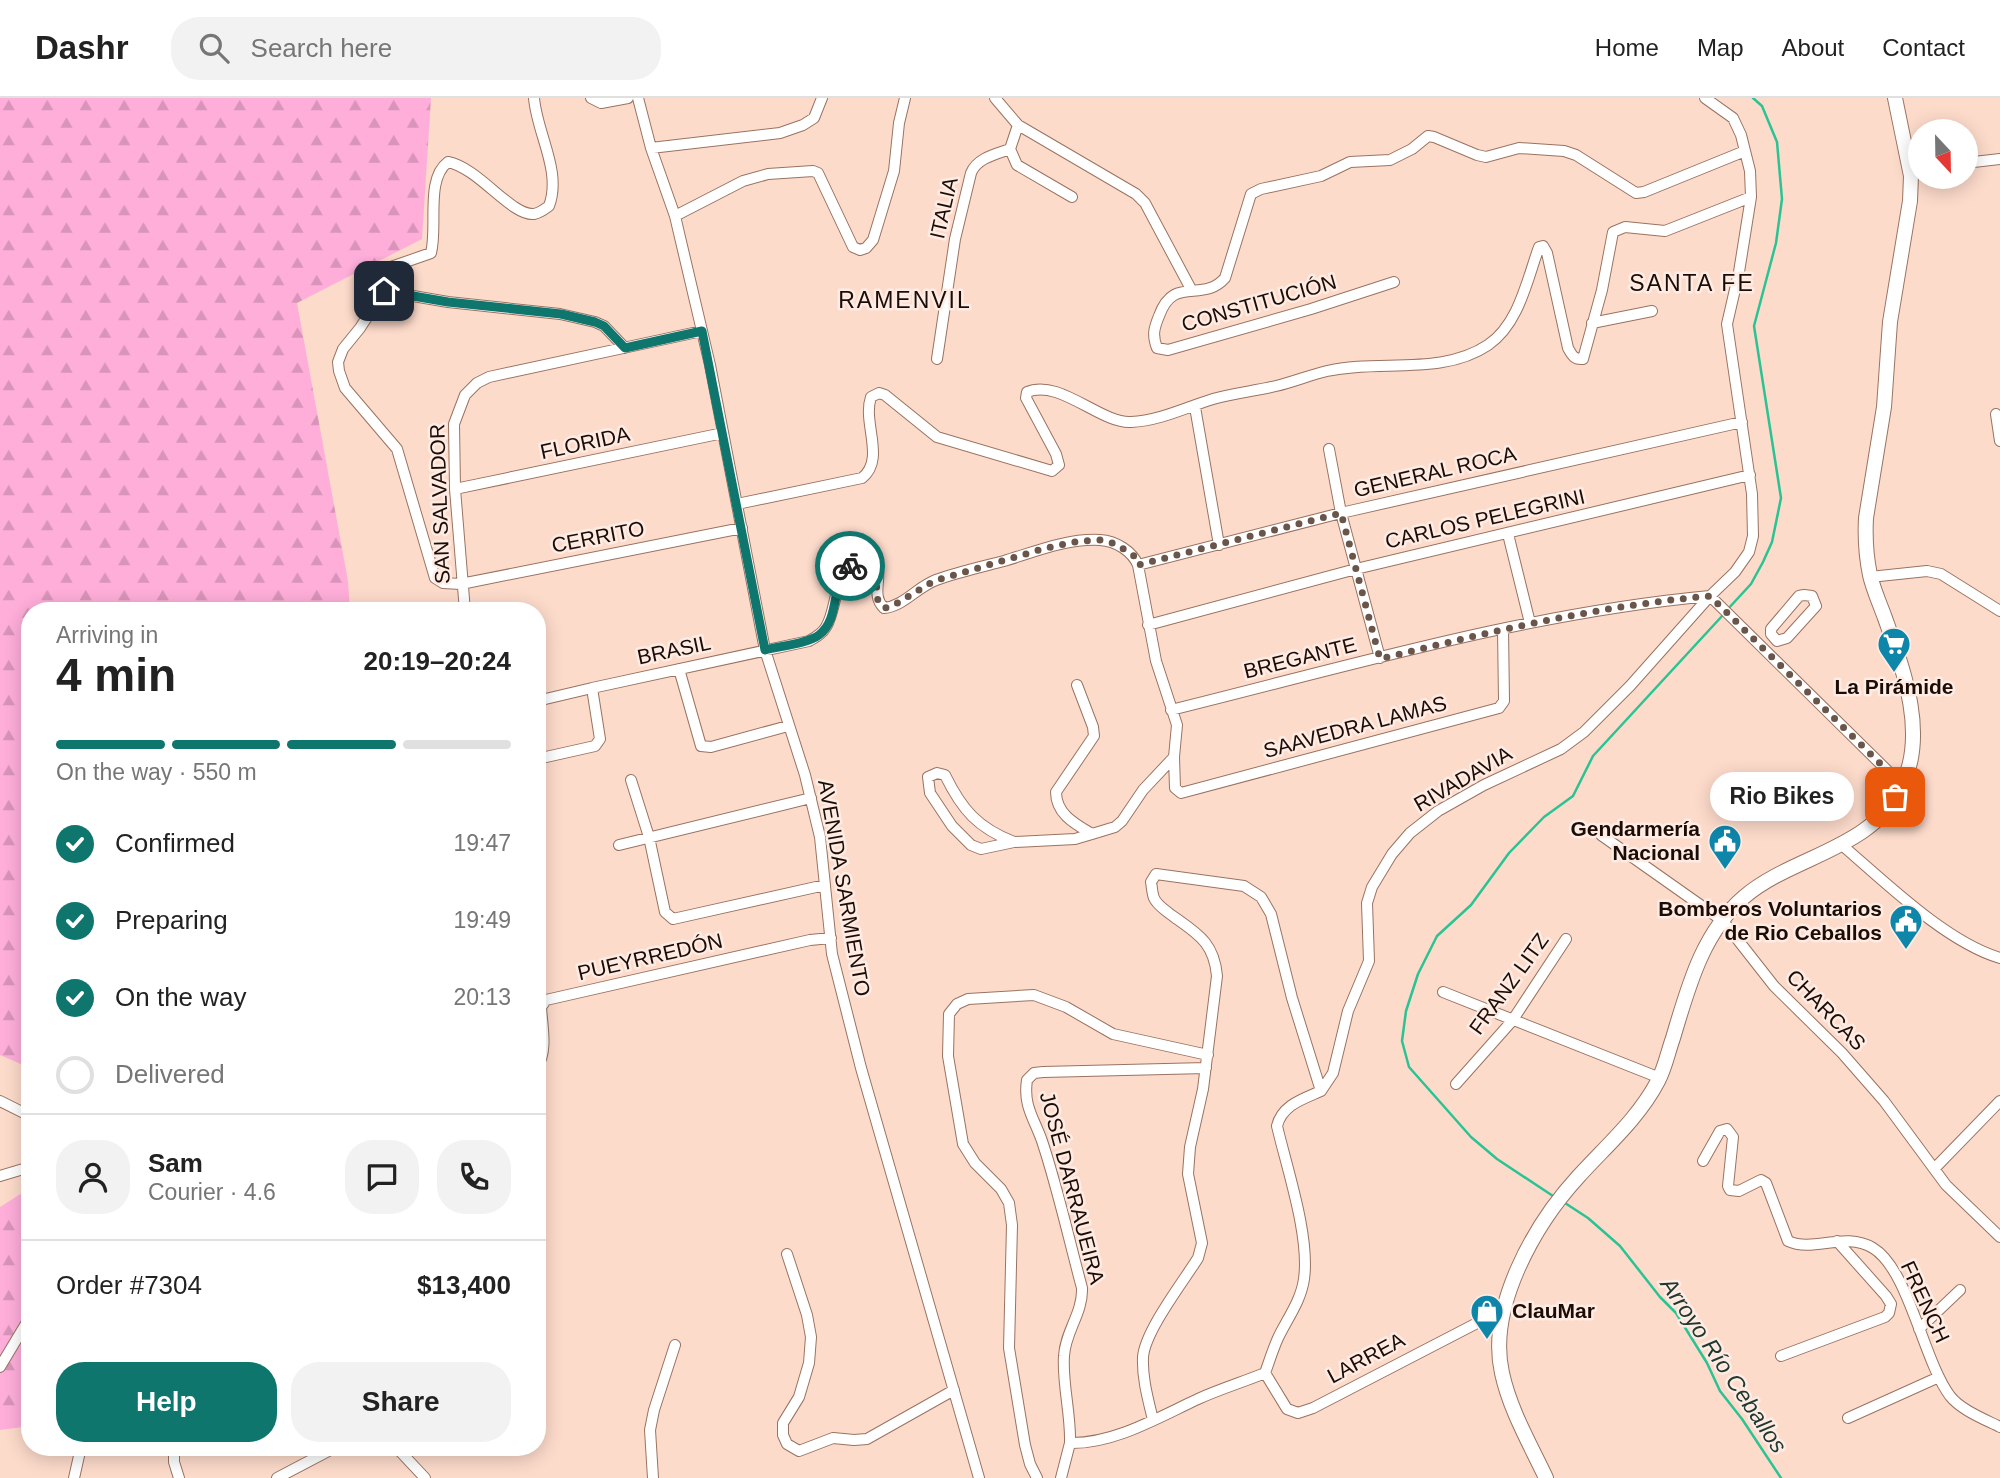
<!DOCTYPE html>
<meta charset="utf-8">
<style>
:root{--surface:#fff;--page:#f2f2f2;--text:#222;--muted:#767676;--line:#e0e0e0;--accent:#0f766e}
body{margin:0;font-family:Arial,sans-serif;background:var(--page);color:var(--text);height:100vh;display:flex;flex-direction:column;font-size:26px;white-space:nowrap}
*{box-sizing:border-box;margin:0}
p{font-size:23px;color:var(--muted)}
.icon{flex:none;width:38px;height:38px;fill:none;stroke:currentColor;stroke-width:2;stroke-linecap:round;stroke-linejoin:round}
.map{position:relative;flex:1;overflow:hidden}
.drawer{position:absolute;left:21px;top:504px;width:525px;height:854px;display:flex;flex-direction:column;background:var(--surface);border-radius:28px;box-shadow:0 4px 18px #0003}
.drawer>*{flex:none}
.needle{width:46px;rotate:158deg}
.controls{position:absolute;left:1908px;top:21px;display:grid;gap:14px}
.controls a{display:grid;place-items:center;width:70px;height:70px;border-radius:50%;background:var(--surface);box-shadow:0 4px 18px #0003;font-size:35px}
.pin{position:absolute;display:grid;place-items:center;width:60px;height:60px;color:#fff;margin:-30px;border-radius:14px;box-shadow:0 4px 10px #0006}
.courier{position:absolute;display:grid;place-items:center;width:70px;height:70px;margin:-35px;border:5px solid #0f766e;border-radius:50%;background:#fff;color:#222;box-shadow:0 2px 9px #0007}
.bubble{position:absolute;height:49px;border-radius:24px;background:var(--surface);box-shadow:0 4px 18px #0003;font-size:23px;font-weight:600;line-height:49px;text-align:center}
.head em{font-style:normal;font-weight:600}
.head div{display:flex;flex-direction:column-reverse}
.head{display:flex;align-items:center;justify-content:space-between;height:119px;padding:0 35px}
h1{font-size:46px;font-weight:600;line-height:52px}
.bar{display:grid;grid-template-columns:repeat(4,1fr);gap:10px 7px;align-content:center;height:84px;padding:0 35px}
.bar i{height:9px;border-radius:5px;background:var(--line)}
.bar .selected{background:var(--accent)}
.bar p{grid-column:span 4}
.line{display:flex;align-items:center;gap:18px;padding:0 35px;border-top:2px solid var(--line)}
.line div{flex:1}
.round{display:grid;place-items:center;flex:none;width:74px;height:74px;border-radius:28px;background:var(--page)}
ol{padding:0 35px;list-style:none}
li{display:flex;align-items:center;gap:21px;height:77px}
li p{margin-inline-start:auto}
li .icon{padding:7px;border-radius:50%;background:var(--accent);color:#fff;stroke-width:4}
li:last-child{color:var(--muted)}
li i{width:38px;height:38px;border:4px solid var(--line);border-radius:50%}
.primary-button{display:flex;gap:14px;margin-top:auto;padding:14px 35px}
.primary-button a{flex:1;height:80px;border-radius:28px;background:var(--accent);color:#fff;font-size:28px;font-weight:600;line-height:80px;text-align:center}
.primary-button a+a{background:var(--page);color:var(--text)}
header{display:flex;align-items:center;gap:42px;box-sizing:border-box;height:98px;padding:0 35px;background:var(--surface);border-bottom:2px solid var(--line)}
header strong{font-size:33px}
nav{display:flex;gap:38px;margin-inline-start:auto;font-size:24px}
.search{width:490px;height:63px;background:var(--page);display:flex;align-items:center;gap:18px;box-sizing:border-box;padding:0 24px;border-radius:28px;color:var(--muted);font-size:26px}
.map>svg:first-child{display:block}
.forest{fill:url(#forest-firs)}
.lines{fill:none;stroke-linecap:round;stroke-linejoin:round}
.stream{stroke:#2ac393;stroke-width:2.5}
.minor-casing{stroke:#997361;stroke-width:12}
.major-casing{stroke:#997361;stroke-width:16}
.minor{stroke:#fff;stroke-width:10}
.major{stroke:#fff;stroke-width:14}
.done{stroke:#6a554b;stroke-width:7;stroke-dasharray:0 12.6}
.route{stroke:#0f766e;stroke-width:9}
.labels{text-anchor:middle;stroke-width:5;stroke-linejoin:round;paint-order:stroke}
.street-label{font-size:21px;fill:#1b0d06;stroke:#feece4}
.poi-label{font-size:21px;font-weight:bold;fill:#1b0d06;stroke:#feece4;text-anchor:end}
.neighbourhood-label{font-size:23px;letter-spacing:2px;fill:#1b0d06;stroke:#feece4}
.water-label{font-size:23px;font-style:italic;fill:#21382f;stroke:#feece4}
</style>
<header>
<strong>Dashr</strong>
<div class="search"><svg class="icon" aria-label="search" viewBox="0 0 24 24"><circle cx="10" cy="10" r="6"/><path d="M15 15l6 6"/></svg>Search here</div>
<nav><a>Home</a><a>Map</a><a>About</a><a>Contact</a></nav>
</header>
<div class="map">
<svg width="2000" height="1380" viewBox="0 0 2000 1380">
<defs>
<pattern id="forest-firs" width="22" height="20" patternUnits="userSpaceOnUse" patternTransform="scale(1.75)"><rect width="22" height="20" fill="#feaed9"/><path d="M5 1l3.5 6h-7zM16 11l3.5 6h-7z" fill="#d994b9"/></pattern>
</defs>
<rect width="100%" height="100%" fill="#fddbcb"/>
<!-- forest -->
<path class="forest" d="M0,0H431L422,141L297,205L348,483L350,513H30V970L0,957Z
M30,1090V1328L0,1332V1109Z"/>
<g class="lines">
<!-- stream -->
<path class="stream" d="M1727,512L1751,486L1763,464L1772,444L1781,400L1754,228L1776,145L1782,101L1777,44L1762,8L1753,0
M1553,1098L1497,1061L1471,1039L1409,969L1402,943L1406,913L1418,876L1437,838L1471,807L1509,755L1544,719L1573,698L1593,658L1723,517
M1565,1105L1588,1120L1620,1148L1660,1199L1676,1215L1707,1265L1720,1293L1742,1321L1781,1380"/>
<defs>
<path id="minor" d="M591,0L601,5L628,0
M638,0L651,50L675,118L710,267L765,552L805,677L820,739L832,856L861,970L979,1380
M1018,27L1136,96L1145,105L1192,193
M651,50L780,35L803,27L814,20L822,0
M1010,51L1017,67L1072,99
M1965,65L2000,61
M675,118L743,83L768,76L813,73L818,75L853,149L860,152L866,150L873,142L894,73L899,25L905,0
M1394,184L1311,211L1168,252L1157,250C1152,237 1154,230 1159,218C1174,176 1202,206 1225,180L1251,96L1261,91L1321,78L1350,64L1390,62L1412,51L1428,38L1434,39L1477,57L1486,59L1519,50L1564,53L1576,57L1636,95L1644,94L1745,53
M384,193L360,230L343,251L338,264L339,273L345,290L397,351L435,480L443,485L461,486L742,430
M384,193L377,183V176L388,170L431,155C438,128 425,81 448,64C479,70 511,118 534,116C540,115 545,111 549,108C562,73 537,36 534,0
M384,193L448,204L560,216L595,224L604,228L625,250
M1592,225L1652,213
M937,261L955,141L971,75C977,60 996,56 1010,51L1018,27L995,0
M1195,309L1219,447
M1996,316L2000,343
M1329,351L1341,415L1380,560
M455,391L723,335
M737,406L862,380C886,361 862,325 871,299L879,295L885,297L937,339L1052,373L1059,367L1056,356L1026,300L1027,294C1059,280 1101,326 1131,324C1159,323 1187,309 1213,301C1234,295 1255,293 1276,288C1293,284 1310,277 1327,273C1379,261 1442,278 1488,247C1519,226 1527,182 1539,149L1543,148L1547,155L1568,250C1572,257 1574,262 1583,261L1602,192L1613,134L1625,129L1665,133L1751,99
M1508,436L1530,525
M1138,467L1341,415L1742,324
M1870,479L1927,473L1941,476L2000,513
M1804,497L1812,498L1816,508L1787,540L1777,543L1771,536V531L1799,498Z
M465,513L455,391L454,326L465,297L477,285L489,279L702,233
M1148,527L1356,471L1750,377
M679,571L701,648L711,649L788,628
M537,603L592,590
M1171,612C1349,568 1527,515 1710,498L1903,688
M1174,659L1175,690L1181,695L1499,610L1504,603L1503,531
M537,661L595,648L600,641L592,590L809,543C816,539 822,536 826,529C838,510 833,472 858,464C863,462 869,462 873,465C886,475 869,496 884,510C904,508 917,489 936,482C958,474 981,469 1004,463C1034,454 1068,440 1100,442C1116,443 1132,453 1138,467L1156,563L1177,627L1174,659L1143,692L1122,723L1115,729L1092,736C1075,726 1056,716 1056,694L1094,638L1093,629L1077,587
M631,682L649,739L665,814L673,821L825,787
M1601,737L1723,823L1774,888L1842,955L1884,1003L1946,1087L2000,1139
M1014,744C978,730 962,712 945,677L937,675L928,679L930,695L952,728L971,747L981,751L1014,744L1075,741L1092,736
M619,747L811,700
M1843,748C1885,784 1946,844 2000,860
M1443,894L1660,980
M537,969C548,953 542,928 541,909L546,902L810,842L831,840
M1456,986L1512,923L1566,841
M0,1003L30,1018
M1703,1063L1720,1033L1727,1031L1733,1039L1728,1088L1730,1092L1739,1093L1761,1082L1766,1085L1788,1143C1814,1155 1844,1133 1873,1150C1909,1172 1923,1262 1950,1298C1961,1312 1984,1321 2000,1329
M1934,1071L2000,1003
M0,1078L30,1069
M787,1156L807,1217L811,1239L809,1265L799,1299L783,1325V1337L787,1346L799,1353L833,1340L854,1342L867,1341L954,1292
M1919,1231L1960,1192
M1781,1258L1885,1219L1889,1215L1891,1206L1886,1198L1837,1143
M0,1269L30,1219
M1265,1275C1269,1264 1273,1251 1278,1240C1287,1221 1301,1203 1304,1181C1310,1138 1287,1071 1277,1028C1282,1007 1303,1001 1321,993
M1265,1275L1287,1311L1298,1315L1313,1310L1479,1224L1502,1223
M1848,1320L1939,1279
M1153,1322C1148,1301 1142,1280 1143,1259C1145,1233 1183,1184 1198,1160L1202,1145L1188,1076L1190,1049L1203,991L1217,878C1214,843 1196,835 1170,816C1164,811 1157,807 1154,800C1152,795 1152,789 1151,784L1156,776L1244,788L1261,799L1271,816L1292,900L1321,993L1333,975L1348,913L1369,863L1367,805L1372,789L1392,756L1410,735L1438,713L1484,687L1561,651L1584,634L1630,588L1710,498L1735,474L1749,454L1753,438L1752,396L1727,226L1739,174L1751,99L1750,73L1741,37L1733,20L1705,0
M1070,1345C1071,1316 1062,1285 1064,1258C1065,1234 1083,1215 1082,1190C1069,1142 1058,1091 1042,1043C1034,1020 1023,1008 1027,982L1034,975L1043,974L1206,970
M174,1349V1364L179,1380
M396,1349L425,1380
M74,1380L81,1349
M277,1380L336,1349
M653,1380L650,1332L654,1312L675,1247
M1037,1380L1030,1366L1025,1347L1009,1250L1012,1127L1009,1105L1001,1091L975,1065L963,1046L948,958L949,916L957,906L968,901L1034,897L1066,909L1113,936L1208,957
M1061,1380L1070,1345C1114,1346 1159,1319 1198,1301C1220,1291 1243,1284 1265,1275"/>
<path id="major" d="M1546,1380C1530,1346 1510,1312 1502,1275C1487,1209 1535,1126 1578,1079C1606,1048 1638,1021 1658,983C1665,970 1668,954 1673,940C1688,890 1702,835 1744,799C1793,757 1874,752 1903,686C1927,633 1903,571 1885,520C1880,506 1873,491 1870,477C1866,458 1865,439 1866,420L1884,309L1890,224L1910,103L1911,78L1895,0"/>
</defs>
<!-- minor casing -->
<use href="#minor" class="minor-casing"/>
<!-- major casing -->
<use href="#major" class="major-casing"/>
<!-- minor -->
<use href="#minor" class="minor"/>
<!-- major -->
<use href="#major" class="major"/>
</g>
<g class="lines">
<!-- done -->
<path class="done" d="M850,468C862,460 879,461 879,478C878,484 876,489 876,495C877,501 879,506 884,510L891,509L934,483L1046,450L1080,443L1101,442L1116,446L1134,458L1138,467L1341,415L1380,561C1489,534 1597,508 1710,498L1903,688L1895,699"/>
<!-- route -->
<path class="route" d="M384,193L448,204L561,216L595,224L604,228L625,250L702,233L765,552C780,548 807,546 819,537C841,521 830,484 850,468"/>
</g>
<!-- icons -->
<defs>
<symbol id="supermarket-pin" viewBox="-11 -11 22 30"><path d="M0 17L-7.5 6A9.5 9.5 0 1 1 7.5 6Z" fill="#0e86aa" stroke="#feece4"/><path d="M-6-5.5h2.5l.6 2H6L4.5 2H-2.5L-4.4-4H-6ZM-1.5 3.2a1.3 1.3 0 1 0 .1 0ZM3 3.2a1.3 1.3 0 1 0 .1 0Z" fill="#fff"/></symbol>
<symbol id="civic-pin" viewBox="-11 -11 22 30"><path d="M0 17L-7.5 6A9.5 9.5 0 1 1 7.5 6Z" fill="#0e86aa" stroke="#feece4"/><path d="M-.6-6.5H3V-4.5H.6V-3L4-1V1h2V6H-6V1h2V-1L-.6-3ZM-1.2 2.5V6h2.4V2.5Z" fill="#fff"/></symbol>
<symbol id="shop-pin" viewBox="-11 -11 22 30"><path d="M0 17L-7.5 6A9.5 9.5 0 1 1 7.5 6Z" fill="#0e86aa" stroke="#feece4"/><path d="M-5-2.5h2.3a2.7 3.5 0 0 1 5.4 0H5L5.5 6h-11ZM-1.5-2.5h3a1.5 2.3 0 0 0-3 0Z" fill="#fff"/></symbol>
</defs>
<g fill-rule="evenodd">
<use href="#supermarket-pin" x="1875" y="527" width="38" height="52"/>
<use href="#civic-pin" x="1706" y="724" width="38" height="52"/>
<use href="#civic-pin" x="1887" y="804" width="38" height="52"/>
<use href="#shop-pin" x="1468" y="1194" width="38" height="52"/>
</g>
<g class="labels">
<!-- street labels -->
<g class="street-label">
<text transform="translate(944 110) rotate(-77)" y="7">ITALIA</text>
<text transform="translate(1259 205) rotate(-16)" y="7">CONSTITUCIÓN</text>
<text transform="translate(585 345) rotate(-12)" y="7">FLORIDA</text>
<text transform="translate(1435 374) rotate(-13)" y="7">GENERAL ROCA</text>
<text transform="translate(440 406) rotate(-92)" y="7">SAN SALVADOR</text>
<text transform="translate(1485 421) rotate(-13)" y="7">CARLOS PELEGRINI</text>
<text transform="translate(598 439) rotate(-11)" y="7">CERRITO</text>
<text transform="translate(674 552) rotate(-12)" y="7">BRASIL</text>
<text transform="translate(1300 560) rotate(-14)" y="7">BREGANTE</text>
<text transform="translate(1355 629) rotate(-15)" y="7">SAAVEDRA LAMAS</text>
<text transform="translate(1463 681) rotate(-30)" y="7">RIVADAVIA</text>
<text transform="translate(844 790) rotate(80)" y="7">AVENIDA SARMIENTO</text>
<text transform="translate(650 859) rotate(-13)" y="7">PUEYRREDÓN</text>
<text transform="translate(1509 886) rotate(-54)" y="7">FRANZ LITZ</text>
<text transform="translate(1826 912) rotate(46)" y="7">CHARCAS</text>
<text transform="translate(1072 1090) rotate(75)" y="7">JOSÉ DARRAUEIRA</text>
<text transform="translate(1925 1204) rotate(65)" y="7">FRENCH</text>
<text transform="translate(1366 1260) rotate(-28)" y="7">LARREA</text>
</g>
<!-- poi labels -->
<g class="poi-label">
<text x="1894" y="596" text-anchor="middle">La Pirámide</text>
<text x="1700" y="738">Gendarmería<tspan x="1700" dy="24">Nacional</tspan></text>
<text x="1882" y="818">Bomberos Voluntarios<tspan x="1882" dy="24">de Rio Ceballos</tspan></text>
<text x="1512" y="1220" text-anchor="start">ClauMar</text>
</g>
<!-- neighbourhood labels -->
<g class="neighbourhood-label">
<text x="1692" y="193">SANTA FE</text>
<text x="905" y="210">RAMENVIL</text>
</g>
<!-- water labels -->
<g class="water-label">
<text transform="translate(1724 1267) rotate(56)" y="8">Arroyo Río Ceballos</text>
</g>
</g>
</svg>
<div class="controls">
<a><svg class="needle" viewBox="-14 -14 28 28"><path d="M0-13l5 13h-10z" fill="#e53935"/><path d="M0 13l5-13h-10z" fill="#767676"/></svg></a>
</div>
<div class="pin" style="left:1895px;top:699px;background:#ea580c"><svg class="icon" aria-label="bag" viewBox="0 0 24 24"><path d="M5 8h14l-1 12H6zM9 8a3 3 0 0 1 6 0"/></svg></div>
<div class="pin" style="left:384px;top:193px;background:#1f2937"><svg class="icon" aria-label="home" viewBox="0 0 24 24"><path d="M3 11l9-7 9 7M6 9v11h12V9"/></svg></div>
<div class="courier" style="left:850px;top:468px"><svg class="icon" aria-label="bike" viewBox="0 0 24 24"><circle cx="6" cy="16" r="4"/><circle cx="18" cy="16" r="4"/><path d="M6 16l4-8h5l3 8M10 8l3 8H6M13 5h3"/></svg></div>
<div class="bubble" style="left:1710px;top:674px;width:144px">Rio Bikes</div>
<section class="drawer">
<div class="head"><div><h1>4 min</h1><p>Arriving in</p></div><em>20:19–20:24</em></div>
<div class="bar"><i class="selected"></i><i class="selected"></i><i class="selected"></i><i></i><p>On the way · 550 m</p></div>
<ol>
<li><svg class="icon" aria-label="check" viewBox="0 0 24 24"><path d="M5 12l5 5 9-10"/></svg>Confirmed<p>19:47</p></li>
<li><svg class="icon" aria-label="check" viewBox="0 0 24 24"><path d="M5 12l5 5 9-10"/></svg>Preparing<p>19:49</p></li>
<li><svg class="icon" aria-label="check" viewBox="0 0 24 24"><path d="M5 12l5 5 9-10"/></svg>On the way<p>20:13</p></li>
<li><i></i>Delivered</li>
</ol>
<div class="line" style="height:126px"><a class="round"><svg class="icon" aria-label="person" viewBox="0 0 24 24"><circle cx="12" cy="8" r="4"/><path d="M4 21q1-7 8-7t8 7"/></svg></a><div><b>Sam</b><p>Courier · 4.6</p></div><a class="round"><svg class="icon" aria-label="chat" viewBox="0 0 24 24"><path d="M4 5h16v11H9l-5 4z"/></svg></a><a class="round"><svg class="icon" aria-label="phone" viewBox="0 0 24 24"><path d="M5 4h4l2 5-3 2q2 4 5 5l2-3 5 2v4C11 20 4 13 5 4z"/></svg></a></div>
<div class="line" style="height:91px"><div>Order #7304</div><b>$13,400</b></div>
<div class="primary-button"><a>Help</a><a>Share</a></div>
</section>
</div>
